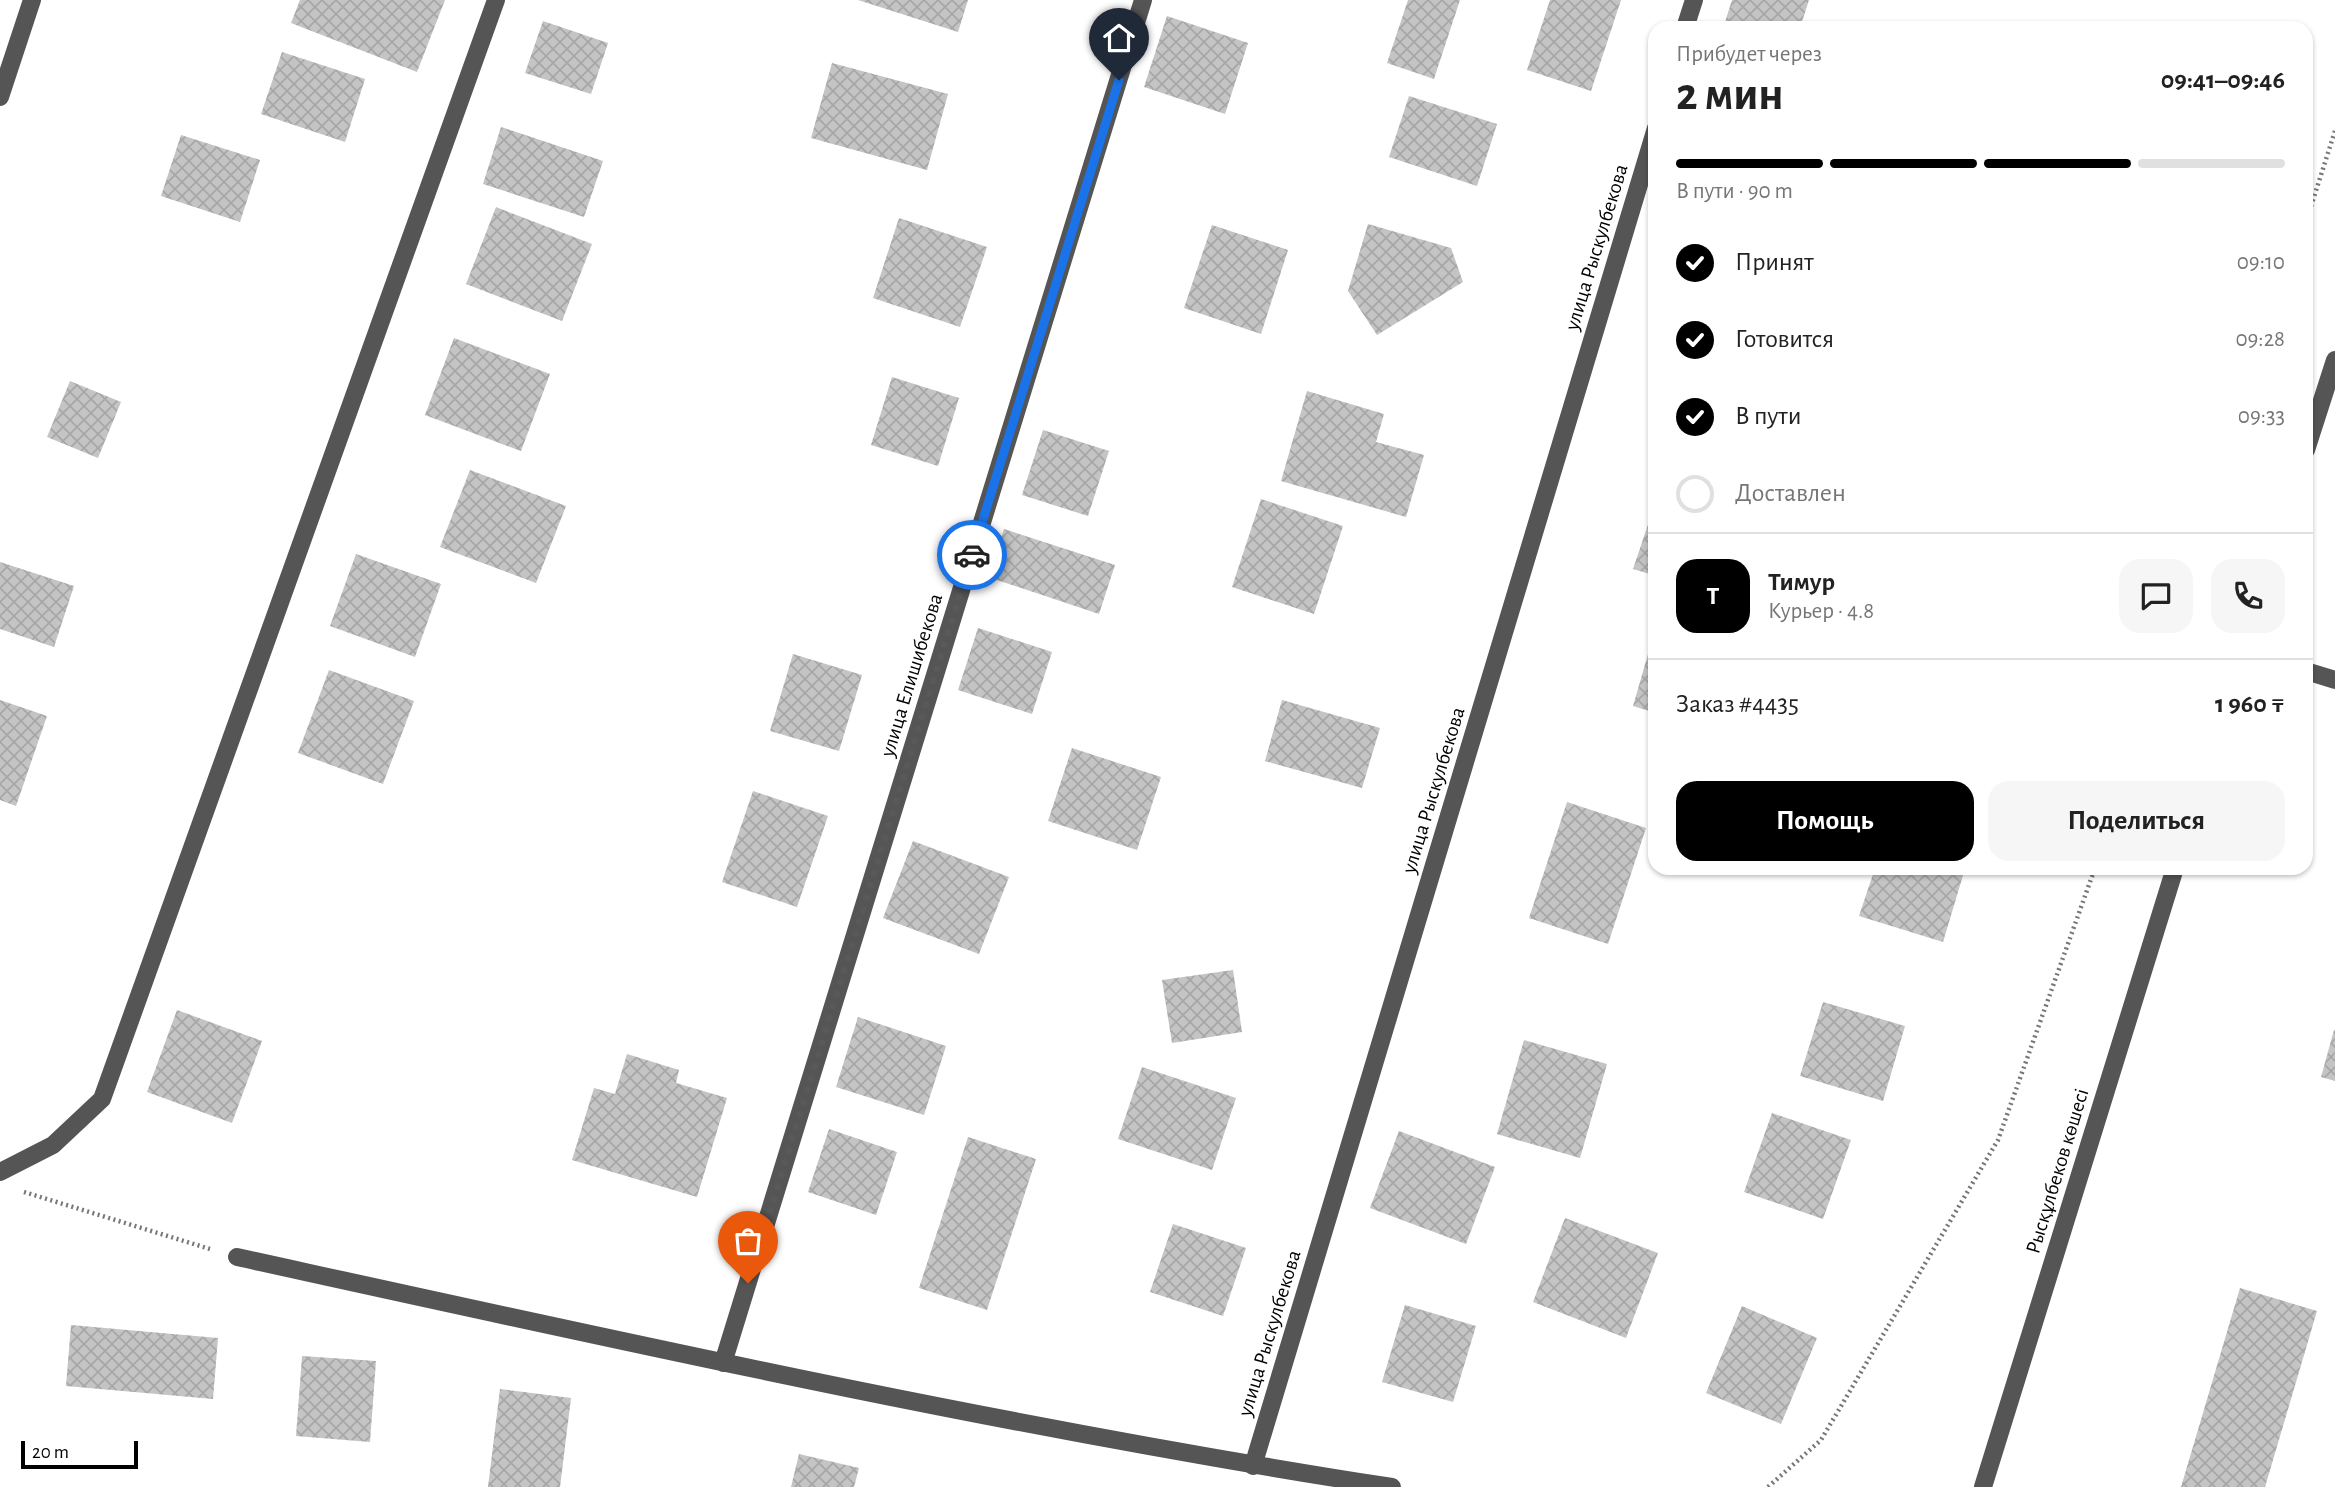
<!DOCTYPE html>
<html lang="ru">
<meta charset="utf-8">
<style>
:root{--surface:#fff;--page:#f6f6f6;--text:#222;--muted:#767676;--line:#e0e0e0;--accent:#000}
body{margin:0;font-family:"Alegreya Sans",sans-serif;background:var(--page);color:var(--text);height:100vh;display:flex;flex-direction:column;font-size:26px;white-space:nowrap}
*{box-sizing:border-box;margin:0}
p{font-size:23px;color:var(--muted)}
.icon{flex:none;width:38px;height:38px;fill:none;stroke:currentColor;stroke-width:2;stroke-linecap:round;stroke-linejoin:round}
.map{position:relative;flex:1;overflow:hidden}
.panel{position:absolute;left:1648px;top:21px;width:665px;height:854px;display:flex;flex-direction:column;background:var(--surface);border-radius:21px;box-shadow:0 2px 5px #0004}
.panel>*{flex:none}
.scale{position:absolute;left:21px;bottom:18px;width:117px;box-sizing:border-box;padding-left:7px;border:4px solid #000;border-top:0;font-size:19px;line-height:24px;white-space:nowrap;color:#000;-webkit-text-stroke:5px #fff;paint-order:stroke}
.pin{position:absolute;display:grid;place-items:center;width:60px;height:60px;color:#fff;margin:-72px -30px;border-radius:50% 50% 50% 0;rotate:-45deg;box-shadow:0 0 7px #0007}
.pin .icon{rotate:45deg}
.courier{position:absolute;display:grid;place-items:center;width:70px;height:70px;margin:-35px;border:5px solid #1a73e8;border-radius:50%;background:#fff;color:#222;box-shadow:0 2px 9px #0007}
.head em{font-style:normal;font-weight:700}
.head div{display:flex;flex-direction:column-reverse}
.head{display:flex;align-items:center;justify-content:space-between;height:119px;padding:0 28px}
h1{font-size:46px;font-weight:700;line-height:52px}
.bar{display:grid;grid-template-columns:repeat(4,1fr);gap:10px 7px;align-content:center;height:84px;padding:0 28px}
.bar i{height:9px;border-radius:5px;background:var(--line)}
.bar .on{background:var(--accent)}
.bar p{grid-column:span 4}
.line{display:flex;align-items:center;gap:18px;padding:0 28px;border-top:2px solid var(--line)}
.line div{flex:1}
.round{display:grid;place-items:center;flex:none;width:74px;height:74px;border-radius:21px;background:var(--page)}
ol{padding:0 28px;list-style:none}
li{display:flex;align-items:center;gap:21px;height:77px}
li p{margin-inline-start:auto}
li .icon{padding:7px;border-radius:50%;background:var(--accent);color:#fff;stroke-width:4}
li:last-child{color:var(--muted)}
li i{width:38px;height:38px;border:4px solid var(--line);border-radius:50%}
.primary-button{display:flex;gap:14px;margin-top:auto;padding:14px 28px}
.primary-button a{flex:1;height:80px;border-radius:21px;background:var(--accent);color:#fff;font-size:28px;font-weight:700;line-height:80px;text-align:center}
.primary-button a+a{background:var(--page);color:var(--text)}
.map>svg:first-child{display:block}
.building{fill:url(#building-cross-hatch)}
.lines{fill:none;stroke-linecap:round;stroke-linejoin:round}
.path{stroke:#777;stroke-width:4.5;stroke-dasharray:2 3.5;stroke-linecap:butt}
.minor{stroke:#555;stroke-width:18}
.done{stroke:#595959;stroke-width:7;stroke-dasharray:0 12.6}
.route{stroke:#1a73e8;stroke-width:9}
.labels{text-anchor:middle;stroke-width:5;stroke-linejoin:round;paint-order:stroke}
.street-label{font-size:21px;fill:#000;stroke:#fff}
</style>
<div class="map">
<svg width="2335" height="1487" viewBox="0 0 2335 1487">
<defs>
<pattern id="building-cross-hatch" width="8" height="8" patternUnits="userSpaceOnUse" patternTransform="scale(1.75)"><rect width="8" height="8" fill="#c4c4c4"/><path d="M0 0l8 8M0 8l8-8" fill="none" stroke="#a7a7a7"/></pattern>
</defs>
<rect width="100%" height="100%" fill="#fff"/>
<!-- building -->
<path class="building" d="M300,0H445L417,72L291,23Z
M858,0H968L958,32Z
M1408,0H1460L1434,79L1387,63Z
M1550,0H1621L1591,91L1527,70Z
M1732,0H1809L1800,28H1744L1725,22Z
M1167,16L1248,43L1225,114L1144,87Z
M543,21L608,43L591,94L525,73Z
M282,52L365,79L345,142L261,114Z
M2306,56L2313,57L2307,81L2306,80Z
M832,63L948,94L927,170L811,138Z
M1409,96L1497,124L1477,186L1389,157Z
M501,127L603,161L584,217L483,184Z
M181,135L260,160L240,222L161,196Z
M496,207L592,244L562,321L466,284Z
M899,218L987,247L960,327L873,298Z
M1368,224L1451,248L1463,282L1377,335L1348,291Z
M1212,225L1288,250L1261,334L1184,308Z
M454,338L550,374L521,451L425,415Z
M892,377L959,398L938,466L871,445Z
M70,381L121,402L98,458L47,437Z
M1307,391L1384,414L1376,442L1424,455L1406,517L1281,481Z
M1043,430L1109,451L1088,516L1022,495Z
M470,470L566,506L536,583L440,547Z
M1261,499L1343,526L1314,614L1232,587Z
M1655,504H1656V576L1633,569Z
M1004,529L1115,565L1099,614L988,577Z
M356,554L441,584L415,657L330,626Z
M0,562L74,586L54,647L0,629Z
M978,628L1052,652L1032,714L958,690Z
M1655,630H1656V713L1633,706Z
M793,654L862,675L839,751L770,731Z
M329,670L414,701L383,784L298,753Z
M0,700L47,716L16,806L0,800Z
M1282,700L1380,728L1362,788L1265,761Z
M1072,748L1161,777L1137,850L1048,821Z
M753,791L828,816L797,907L722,882Z
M1567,802L1646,828L1608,944L1529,918Z
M913,841L1009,877L979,954L883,918Z
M1875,868H1950L1964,872L1943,942L1859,916Z
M1233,970L1242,1032L1172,1043L1162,980Z
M1823,1002L1905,1026L1883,1101L1800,1076Z
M177,1010L262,1041L232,1123L147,1092Z
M858,1017L946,1046L924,1115L836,1087Z
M2334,1030H2335V1081L2321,1077Z
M1524,1040L1607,1064L1580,1158L1497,1134Z
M627,1054L679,1070L676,1083L727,1098L697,1197L572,1160L594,1088L615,1094Z
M1142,1067L1236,1098L1212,1170L1118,1139Z
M1772,1113L1851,1140L1823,1219L1744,1192Z
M829,1129L897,1152L876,1215L808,1192Z
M1399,1131L1495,1167L1466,1244L1370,1208Z
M968,1137L1036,1159L987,1310L919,1288Z
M1565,1218L1658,1253L1626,1338L1533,1302Z
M1173,1224L1246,1248L1223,1316L1150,1292Z
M2240,1288L2317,1311L2265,1487H2181Z
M1405,1305L1476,1326L1453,1402L1382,1382Z
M1742,1306L1817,1338L1781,1424L1706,1393Z
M71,1325L218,1338L213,1399L66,1386Z
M302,1356L376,1361L370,1442L296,1436Z
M500,1389L571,1398L560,1487H488Z
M799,1454L859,1468L854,1487H791Z"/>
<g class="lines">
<!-- path -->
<path class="path" d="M2306,222L2335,131
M24,1192L210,1249
M1768,1487L1821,1440L1998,1140L2095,868"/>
<!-- minor -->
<path class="minor" d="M1685,28L1694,0
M0,97L32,0
M2306,450L2335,360
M2306,671L2335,680
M0,1172L53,1145L102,1099L496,0
M237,1257C620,1341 1004,1427 1392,1487
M723,1363L1143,0
M1253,1466L1656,128
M1983,1487L2175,868"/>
</g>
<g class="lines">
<!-- done -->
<path class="done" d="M748,1283L972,555"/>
<!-- route -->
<path class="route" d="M972,555L1119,80"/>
</g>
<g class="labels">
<!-- street labels -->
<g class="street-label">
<text transform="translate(1596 247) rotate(-73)" y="7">улица Рыскулбекова</text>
<text transform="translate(911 675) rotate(-73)" y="7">улица Елишибекова</text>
<text transform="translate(1433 790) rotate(-73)" y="7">улица Рыскулбекова</text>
<text transform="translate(2057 1171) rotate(-73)" y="7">Рысқұлбеков көшесі</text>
<text transform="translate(1269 1333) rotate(-73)" y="7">улица Рыскулбекова</text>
</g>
</g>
</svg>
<div class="scale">20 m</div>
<div class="pin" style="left:748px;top:1283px;background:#ea580c"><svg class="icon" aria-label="bag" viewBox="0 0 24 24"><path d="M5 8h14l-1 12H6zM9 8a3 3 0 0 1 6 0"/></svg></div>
<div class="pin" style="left:1119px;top:80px;background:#1f2937"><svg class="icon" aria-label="home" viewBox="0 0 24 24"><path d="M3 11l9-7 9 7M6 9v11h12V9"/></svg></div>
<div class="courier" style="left:972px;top:555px"><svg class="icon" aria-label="car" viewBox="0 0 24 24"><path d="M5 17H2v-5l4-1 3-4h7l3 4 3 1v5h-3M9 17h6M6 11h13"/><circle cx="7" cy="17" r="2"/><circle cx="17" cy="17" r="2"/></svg></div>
<section class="panel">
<div class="head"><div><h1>2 мин</h1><p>Прибудет через</p></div><em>09:41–09:46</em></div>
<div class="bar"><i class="on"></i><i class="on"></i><i class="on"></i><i></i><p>В пути · 90 m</p></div>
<ol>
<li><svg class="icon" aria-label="check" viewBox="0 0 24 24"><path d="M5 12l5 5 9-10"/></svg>Принят<p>09:10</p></li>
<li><svg class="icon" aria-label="check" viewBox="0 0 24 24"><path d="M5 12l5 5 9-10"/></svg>Готовится<p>09:28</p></li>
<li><svg class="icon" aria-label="check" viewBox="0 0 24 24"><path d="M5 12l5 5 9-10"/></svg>В пути<p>09:33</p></li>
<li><i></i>Доставлен</li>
</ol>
<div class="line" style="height:126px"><b class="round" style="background:var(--accent);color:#fff">Т</b><div><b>Тимур</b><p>Курьер · 4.8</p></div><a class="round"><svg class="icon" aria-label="chat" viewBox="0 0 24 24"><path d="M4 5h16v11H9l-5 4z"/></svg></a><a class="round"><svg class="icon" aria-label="phone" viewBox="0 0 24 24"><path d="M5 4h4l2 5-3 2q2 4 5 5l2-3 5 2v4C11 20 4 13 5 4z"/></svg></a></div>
<div class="line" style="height:91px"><div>Заказ #4435</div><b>1 960 ₸</b></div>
<div class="primary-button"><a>Помощь</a><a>Поделиться</a></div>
</section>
</div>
